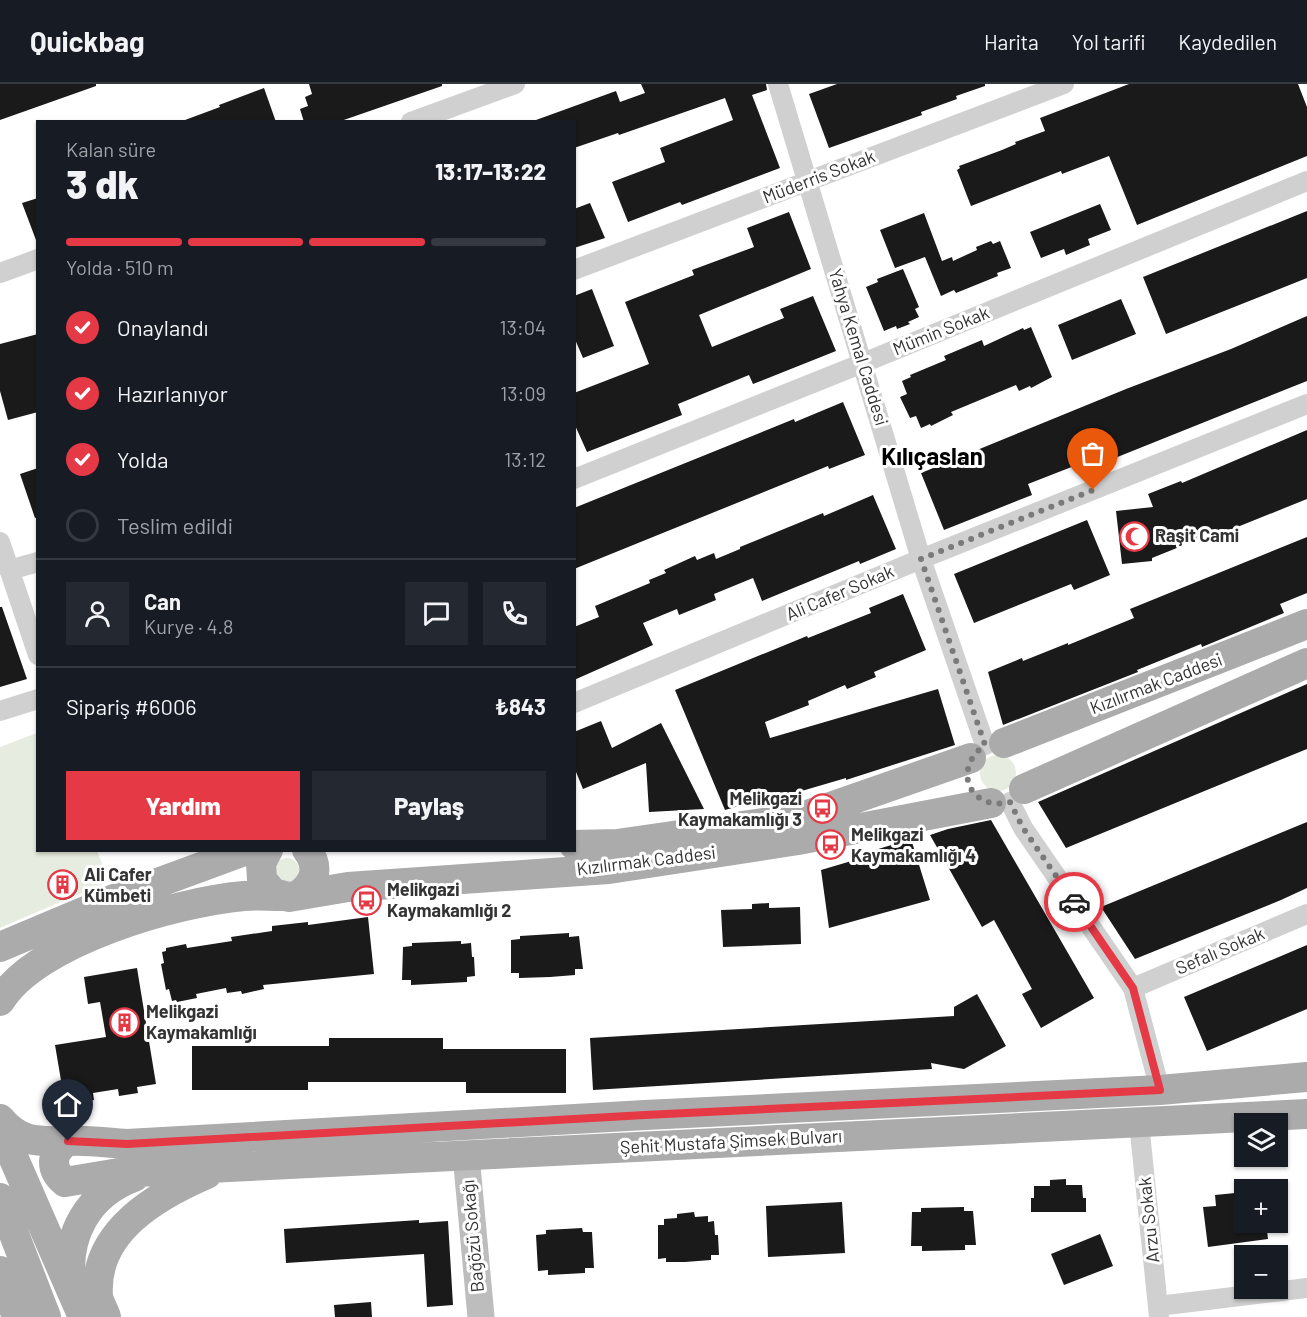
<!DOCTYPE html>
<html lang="tr">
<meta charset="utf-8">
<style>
:root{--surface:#171b24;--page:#242831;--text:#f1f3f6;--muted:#9ea1a6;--line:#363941;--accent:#e63946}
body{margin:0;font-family:Barlow,sans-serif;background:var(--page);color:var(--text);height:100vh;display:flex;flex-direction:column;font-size:22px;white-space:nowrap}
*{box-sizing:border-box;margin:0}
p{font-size:20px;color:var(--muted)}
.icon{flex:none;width:33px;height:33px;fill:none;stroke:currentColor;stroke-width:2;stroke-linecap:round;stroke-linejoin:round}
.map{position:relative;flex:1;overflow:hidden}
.side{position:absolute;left:36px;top:36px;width:540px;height:732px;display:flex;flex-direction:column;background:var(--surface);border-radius:0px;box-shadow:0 2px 4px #0004}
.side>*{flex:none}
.tools{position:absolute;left:1234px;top:1029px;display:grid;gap:12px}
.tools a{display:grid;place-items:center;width:54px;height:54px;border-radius:0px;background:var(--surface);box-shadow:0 2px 4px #0004;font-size:30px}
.pin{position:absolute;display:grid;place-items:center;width:51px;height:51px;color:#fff;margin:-62px -26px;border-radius:50% 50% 50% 0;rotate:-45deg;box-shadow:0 0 6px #0007}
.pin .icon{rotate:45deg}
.courier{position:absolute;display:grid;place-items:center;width:60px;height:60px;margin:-30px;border:4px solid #e63946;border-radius:50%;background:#fff;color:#222;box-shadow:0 2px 8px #0007}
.summary em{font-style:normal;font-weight:800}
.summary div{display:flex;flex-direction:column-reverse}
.summary{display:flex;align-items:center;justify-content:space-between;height:102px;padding:0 30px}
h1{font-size:39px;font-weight:800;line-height:45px}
.bar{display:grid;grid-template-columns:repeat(4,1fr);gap:9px 6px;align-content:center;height:72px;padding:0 30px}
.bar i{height:8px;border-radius:4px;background:var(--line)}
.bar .on{background:var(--accent)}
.bar p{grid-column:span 4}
.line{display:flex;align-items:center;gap:15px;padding:0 30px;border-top:2px solid var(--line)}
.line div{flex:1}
.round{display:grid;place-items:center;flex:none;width:63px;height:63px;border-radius:0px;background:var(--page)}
ol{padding:0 30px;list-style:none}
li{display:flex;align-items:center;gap:18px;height:66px}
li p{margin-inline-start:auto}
li .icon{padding:6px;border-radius:50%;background:var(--accent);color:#fff;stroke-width:4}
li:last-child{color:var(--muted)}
li i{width:33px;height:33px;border:3px solid var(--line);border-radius:50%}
.button{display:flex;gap:12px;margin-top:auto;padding:12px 30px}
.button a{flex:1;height:69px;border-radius:0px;background:var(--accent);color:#fff;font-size:24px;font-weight:800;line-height:69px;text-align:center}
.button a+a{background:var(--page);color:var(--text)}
header{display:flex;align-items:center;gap:36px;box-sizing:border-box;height:84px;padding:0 30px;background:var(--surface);border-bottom:2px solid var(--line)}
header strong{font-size:28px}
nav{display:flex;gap:33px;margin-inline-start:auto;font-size:21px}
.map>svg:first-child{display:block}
.green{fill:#e6ecdf}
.building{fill:#1a1a1a}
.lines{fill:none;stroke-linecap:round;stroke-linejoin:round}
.street{stroke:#d0d0d0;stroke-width:20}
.secondary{stroke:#bdbdbd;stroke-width:27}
.primary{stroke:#ababab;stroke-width:30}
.done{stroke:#7a7a7a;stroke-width:6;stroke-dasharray:0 10.8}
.route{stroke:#e63946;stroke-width:8}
.labels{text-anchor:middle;stroke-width:6;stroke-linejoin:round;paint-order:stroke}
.street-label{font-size:18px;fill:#333;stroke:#fff}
.poi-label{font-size:18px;font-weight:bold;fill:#333;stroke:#fff;text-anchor:start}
.district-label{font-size:24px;font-weight:bold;fill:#000;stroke:#fff}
</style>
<header>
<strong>Quickbag</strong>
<nav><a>Harita</a><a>Yol tarifi</a><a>Kaydedilen</a></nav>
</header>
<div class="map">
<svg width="1307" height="1233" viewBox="0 0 1307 1233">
<rect width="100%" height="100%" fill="#fff"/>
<!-- green -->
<path class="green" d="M37,649L38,766L97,767L109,797L0,844V663Z
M980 689a18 18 0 1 1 36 0a18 18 0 1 1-36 0Z
M275 786a12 12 0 1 1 24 0a12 12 0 1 1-24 0Z"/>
<!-- building -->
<path class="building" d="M0,0H96V2L0,36Z
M309,0H442V2L338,38H304L300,25L308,22L305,13L312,10Z
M641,0H766L767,6L752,11L780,84L682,121L680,118L628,138L612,98L665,78L660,64L733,36L725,14L619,51L618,49L574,64V38H536V36L616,7L620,18L645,9Z
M837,0H985V2L956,12L957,15L921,28L922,31L829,64L809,10Z
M1129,0H1298L1307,23V72L1137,141L1109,72L1062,90L1061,87L971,122L957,86L960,84L959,82L1002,66L1016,60L1015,58L1045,47L1040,34Z
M264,4L276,38H185V36L220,23L219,21Z
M38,114V156H36L22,119Z
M590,119L605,154L574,164V125Z
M1100,120L1111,146L1088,155L1090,161L1073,168L1066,171L1064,165L1041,174L1030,148Z
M1307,127V194L1166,250L1143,193Z
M789,128L811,185L699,231L712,263L784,234L780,225L813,212L836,267L753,300L749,291L678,320L682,331L587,368L574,339V309L649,280L625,218L694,191L692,186L754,163L747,144Z
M924,129L942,177L952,173L953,177L977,166L976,163L991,157L993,160L1000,157L1011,184L997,189L998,192L956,209L954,206L941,212L925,173L895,184L880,146Z
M903,185L919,223L915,225L919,233L908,238L910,240L897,245L896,242L884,247L866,203L878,198L877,195Z
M592,205L614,262L583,274L574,253V212Z
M1121,215L1136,250L1072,276L1058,241Z
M1307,232V297L1095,382L1092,375L1028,400L1032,411L944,446L921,389L1126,305L1231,265Z
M1031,243L1052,293L1031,304L1030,302L1019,307L1016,301L951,328L953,331L931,342L930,340L921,344L916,332L910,334L900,313L907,310L902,297L911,293L910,291L946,276L944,272L982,256L984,262L1023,244L1024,246Z
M38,250V328L8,336L0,307V260Z
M843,318L865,371L829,385L828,382L574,485V424L794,335L795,338Z
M1307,346V415L1220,450L1219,447L1152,474V477L1122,480L1116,427L1153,423L1148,410L1181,397L1182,399Z
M38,384V433L35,434L20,390Z
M873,411L896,465L860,480L859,477L762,517L753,494L714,510L716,516L679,531L677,525L643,539L653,561L574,596V543L599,533L595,522L650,499L649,496L666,489L664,486L695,472L697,476L714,469L716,475L740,465V463L823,429L824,432Z
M1087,436L1110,491L1074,506L1071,500L974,539L954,490Z
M1307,453V509L1280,520L1284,529L1202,563L1201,560L1137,586L1138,588L1003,641L988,588L1022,574L1023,577L1068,559V561L1134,534L1130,525Z
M903,510L926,566L874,588L876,593L847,605L845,601L808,617L809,621L765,638L770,654L938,605L955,661L846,696V694L788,711L787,708L725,726L675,606L807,552L808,554L871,529L869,524Z
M0,523H2L27,595L0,603Z
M1307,600V665L1275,678L1066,764L1038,718Z
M601,637L612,664L661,639L704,725L649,728L646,679L583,705L574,683V648Z
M991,736L1094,914L1041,944L1022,910L1032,905L994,836L982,843L930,751L948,745Z
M1307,738V804L1281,816L1135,875L1101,823Z
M911,755L930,816L829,844L821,786L875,770V766Z
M48 801a15 15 0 1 1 30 0a15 15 0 1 1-30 0Z
M769,819V824L800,823L801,860L723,863L721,826L752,825V820Z
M368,833L374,890L263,901L264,905L242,910L241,907L227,909L226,904L196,910L197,914L177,918L176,916L172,917L169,905L166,906L161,880L164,879L162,868L166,867V864L186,860L187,864L232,857L231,853L272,847V842L308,838V841Z
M569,849V853L579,852L583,885H575V891L550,893L519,894V889H511V856L520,855V852Z
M461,857V860L471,859L472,873H474L475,892L467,893V898L411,901V896H402L403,863L412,862V859Z
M1307,861V925L1207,967L1184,913Z
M137,884L156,1000L137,1003L138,1009L119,1012L118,1005L93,1009L94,1016L74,1019L72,1012L64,1014L55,961L106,953L100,918L88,920L84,893Z
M977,910L1006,962L964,985L931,979L932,985L593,1006L590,954L954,932V923Z
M329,954H443V965H566V1009H466V998H308V1006H192V962H329Z
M1066,1095V1101H1082L1083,1114H1086V1128H1031V1114H1034V1102H1050V1096Z
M1245,1108V1138H1266L1268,1155L1208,1163L1203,1123L1216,1122L1215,1111Z
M842,1118L845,1169L768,1173L766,1122Z
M964,1123V1127H973L976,1161H965V1166L922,1167V1162H911L912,1128H921V1124Z
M694,1128L695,1133L708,1132V1138L714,1137L715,1151H718L719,1171H711V1176L685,1178H666V1174L658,1175V1141H664V1135L677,1134V1130Z
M419,1136V1139L448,1137L453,1221L427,1223L424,1170L286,1179L284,1145Z
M582,1144L583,1148H592L594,1184H585V1189L548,1191V1186L538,1187L536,1151L546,1150V1146Z
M1100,1150L1113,1182L1064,1201L1051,1170Z
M371,1218L372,1233H335L334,1221Z"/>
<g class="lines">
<!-- street -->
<path class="street" d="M778,0L921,475L985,661
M411,38L515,0
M574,186L1064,0
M0,189L38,175
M574,395L863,279L1307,97
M0,458L38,571
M9,486L38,478
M574,619L921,475L1307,320
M0,627L38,615
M1010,718L1023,744L1133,904L1160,1006
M1133,904L1307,830
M1139,1039L1159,1233
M1158,1222L1307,1204"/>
<!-- secondary -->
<path class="secondary" d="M466,1071L481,1233"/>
<!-- primary -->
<path class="primary" d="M1004,659L1307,540
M1024,705L1307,579
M574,761L617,760L799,734L971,674
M268,766L261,779L262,796L273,809L289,813L348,803L609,785L798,756L991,719
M298,811C315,800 320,783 307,766
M0,863L114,815L247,766
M0,917C37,857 177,818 244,812C256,811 269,812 281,812
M0,1035C22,1061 40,1057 70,1057C89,1056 108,1059 127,1060L645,1031L1160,1006L1307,993
M0,1043L83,1233
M68,1057C51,1067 49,1085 65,1098L119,1089L228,1083L1307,1030
M0,1114L46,1233
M0,1187L17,1233
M71,1200C65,1151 88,1110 134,1093
M106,1233C104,1226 99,1219 98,1212C93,1147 158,1111 207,1090"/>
</g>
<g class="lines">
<!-- done -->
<path class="done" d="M1074,818L1023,744L1010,718C970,728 951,685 985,661L921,475L1093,406"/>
<!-- route -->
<path class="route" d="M68,1057L127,1060L645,1031L1160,1006L1133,904L1074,818"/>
</g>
<!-- icons -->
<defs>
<symbol id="mosque-ring" viewBox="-11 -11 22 22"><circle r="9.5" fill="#fff" stroke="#e63946" stroke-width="1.5"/><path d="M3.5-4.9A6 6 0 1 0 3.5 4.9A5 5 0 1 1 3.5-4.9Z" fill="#e63946"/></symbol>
<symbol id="bus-ring" viewBox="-11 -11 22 22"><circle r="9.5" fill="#fff" stroke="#e63946" stroke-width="1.5"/><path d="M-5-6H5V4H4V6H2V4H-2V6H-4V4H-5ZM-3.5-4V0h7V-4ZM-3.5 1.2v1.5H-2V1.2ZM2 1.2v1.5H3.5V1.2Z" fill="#e63946"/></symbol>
<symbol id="building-ring" viewBox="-11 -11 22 22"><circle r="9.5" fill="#fff" stroke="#e63946" stroke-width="1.5"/><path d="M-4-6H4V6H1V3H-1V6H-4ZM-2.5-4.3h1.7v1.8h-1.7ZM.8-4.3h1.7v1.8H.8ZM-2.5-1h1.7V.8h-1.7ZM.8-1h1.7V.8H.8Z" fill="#e63946"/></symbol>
</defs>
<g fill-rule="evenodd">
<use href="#mosque-ring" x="1118" y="436" width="33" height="33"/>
<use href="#bus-ring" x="806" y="708" width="33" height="33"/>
<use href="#bus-ring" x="814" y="744" width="33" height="33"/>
<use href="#building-ring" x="46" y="784" width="33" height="33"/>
<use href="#bus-ring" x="350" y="800" width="33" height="33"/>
<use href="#building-ring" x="108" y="922" width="33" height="33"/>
</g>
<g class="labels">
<!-- street labels -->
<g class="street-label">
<text transform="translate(819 93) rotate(-21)" y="6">Müderris Sokak</text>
<text transform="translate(941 247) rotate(-22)" y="6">Mümin Sokak</text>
<text transform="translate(858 263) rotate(73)" y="6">Yahya Kemal Caddesi</text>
<text transform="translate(840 509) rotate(-23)" y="6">Ali Cafer Sokak</text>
<text transform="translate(1156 600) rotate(-21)" y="6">Kızılırmak Caddesi</text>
<text transform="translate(646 777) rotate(-7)" y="6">Kızılırmak Caddesi</text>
<text transform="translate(1220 867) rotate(-23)" y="6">Sefalı Sokak</text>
<text transform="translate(731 1058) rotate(-3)" y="6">Şehit Mustafa Şimsek Bulvarı</text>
<text transform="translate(1149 1136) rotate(-96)" y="6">Arzu Sokak</text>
<text transform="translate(473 1152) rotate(-95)" y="6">Bağözü Sokağı</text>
</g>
<!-- poi labels -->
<g class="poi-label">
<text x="1155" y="458">Raşit Cami</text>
<text x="802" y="721" text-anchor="end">Melikgazi<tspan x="802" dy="21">Kaymakamlığı 3</tspan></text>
<text x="851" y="757">Melikgazi<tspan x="851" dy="21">Kaymakamlığı 4</tspan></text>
<text x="84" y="797">Ali Cafer<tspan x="84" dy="21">Kümbeti</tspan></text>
<text x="387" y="812">Melikgazi<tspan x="387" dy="21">Kaymakamlığı 2</tspan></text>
<text x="146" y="934">Melikgazi<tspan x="146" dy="21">Kaymakamlığı</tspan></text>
</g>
<!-- district labels -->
<g class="district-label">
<text x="932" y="381">Kılıçaslan</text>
</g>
</g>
</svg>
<div class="tools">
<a><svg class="icon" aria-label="layers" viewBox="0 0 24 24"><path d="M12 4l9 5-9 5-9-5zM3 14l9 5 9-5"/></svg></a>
<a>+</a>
<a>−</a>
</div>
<div class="pin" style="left:1093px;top:406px;background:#ea580c"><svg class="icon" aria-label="bag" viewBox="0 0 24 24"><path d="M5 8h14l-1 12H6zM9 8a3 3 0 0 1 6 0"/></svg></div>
<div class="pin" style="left:68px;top:1057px;background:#1f2937"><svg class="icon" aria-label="home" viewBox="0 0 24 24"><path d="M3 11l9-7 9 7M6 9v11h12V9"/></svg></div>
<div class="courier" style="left:1074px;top:818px"><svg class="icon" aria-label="car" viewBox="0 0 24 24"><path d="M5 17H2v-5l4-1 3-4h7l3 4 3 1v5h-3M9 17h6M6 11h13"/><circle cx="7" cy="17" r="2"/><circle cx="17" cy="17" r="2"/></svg></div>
<section class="side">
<div class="summary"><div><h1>3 dk</h1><p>Kalan süre</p></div><em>13:17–13:22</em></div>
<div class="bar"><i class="on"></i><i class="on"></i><i class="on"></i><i></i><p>Yolda · 510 m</p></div>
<ol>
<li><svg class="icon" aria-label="check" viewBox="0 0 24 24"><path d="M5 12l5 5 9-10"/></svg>Onaylandı<p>13:04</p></li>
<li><svg class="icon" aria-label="check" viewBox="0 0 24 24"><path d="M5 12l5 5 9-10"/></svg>Hazırlanıyor<p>13:09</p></li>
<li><svg class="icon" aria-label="check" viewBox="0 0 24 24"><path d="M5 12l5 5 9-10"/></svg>Yolda<p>13:12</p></li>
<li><i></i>Teslim edildi</li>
</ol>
<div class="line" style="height:108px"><a class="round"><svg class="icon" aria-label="person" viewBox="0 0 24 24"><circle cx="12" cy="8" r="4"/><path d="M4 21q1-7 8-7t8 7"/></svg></a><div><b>Can</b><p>Kurye · 4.8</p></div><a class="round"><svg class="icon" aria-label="chat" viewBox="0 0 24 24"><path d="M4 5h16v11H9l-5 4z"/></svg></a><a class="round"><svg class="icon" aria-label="phone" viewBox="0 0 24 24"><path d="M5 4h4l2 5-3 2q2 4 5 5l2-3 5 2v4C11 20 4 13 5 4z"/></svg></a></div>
<div class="line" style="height:78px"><div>Sipariş #6006</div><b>₺843</b></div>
<div class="button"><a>Yardım</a><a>Paylaş</a></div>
</section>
</div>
